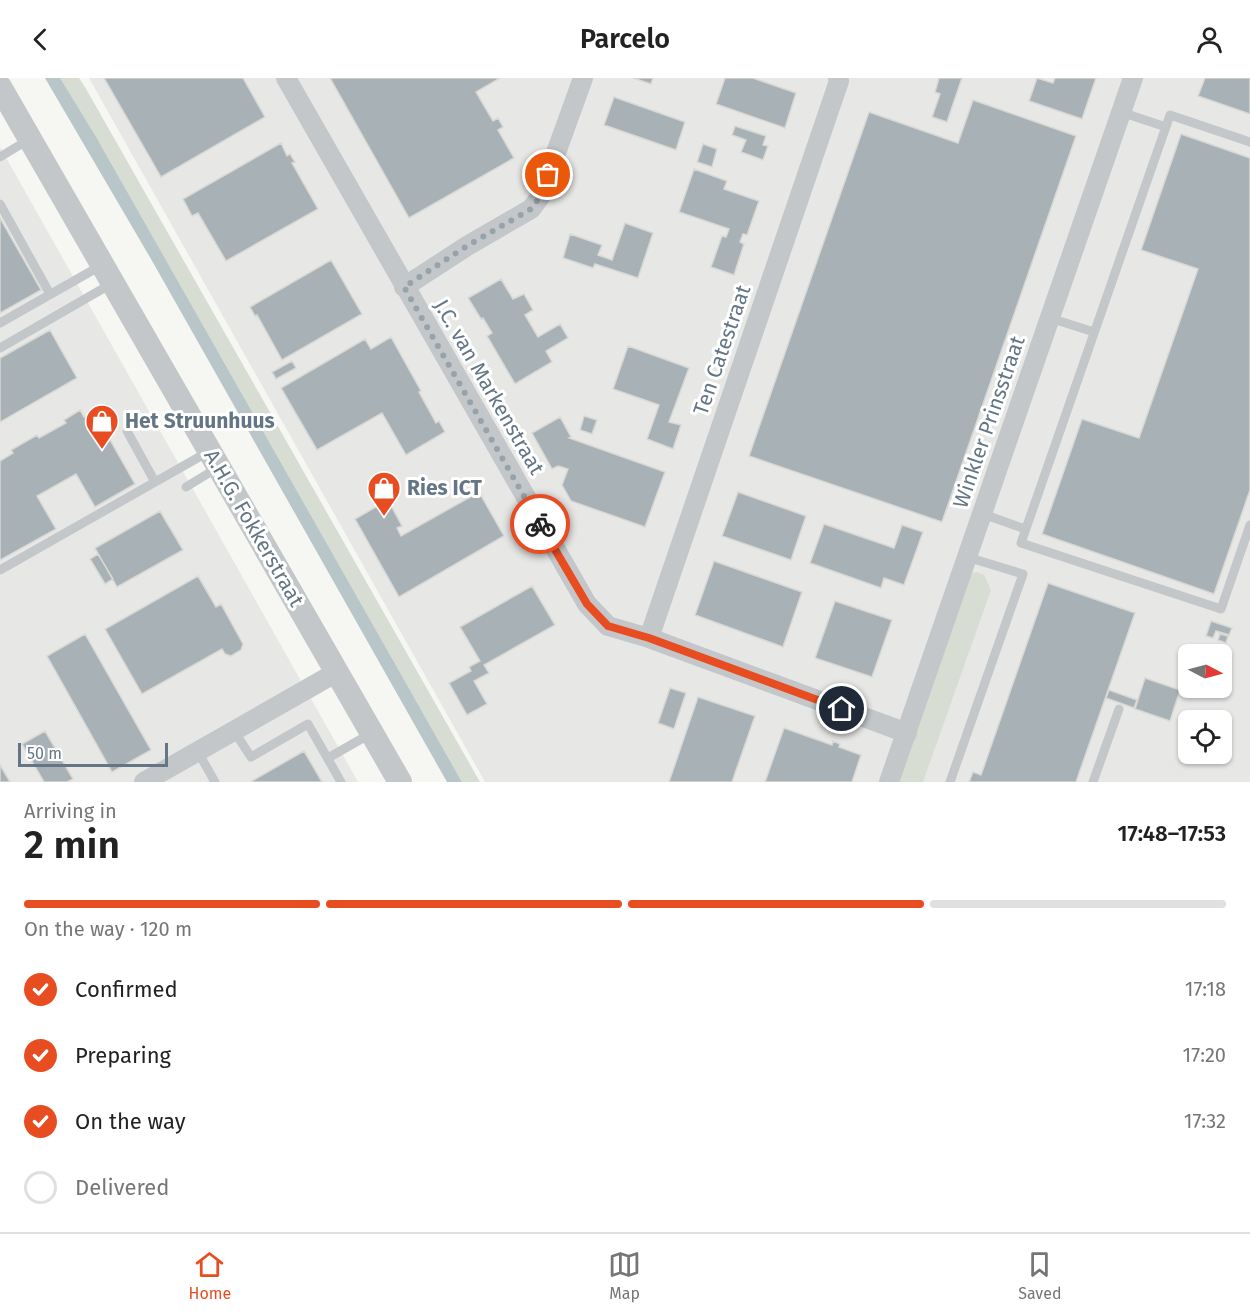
<!DOCTYPE html>
<meta charset="utf-8">
<style>
:root{--surface:#fff;--page:#f2f2f2;--text:#222;--muted:#767676;--line:#e0e0e0;--accent:#e84d21}
body{margin:0;font-family:"Fira Sans",sans-serif;background:var(--page);color:var(--text);height:100vh;display:flex;flex-direction:column;font-size:22px;white-space:nowrap}
*{box-sizing:border-box;margin:0}
p{font-size:20px;color:var(--muted)}
.icon{flex:none;width:33px;height:33px;fill:none;stroke:currentColor;stroke-width:2;stroke-linecap:round;stroke-linejoin:round}
.map{position:relative;height:704px;overflow:hidden}
.sheet{display:flex;flex-direction:column;background:var(--surface);flex:1}
.sheet>*{flex:none}
.needle{width:39px;rotate:96deg}
.tools{position:absolute;left:1178px;top:566px;display:grid;gap:12px}
.tools a{display:grid;place-items:center;width:54px;height:54px;border-radius:9px;background:var(--surface);box-shadow:0 2px 4px #0004;font-size:30px}
.scale{position:absolute;left:18px;bottom:15px;width:150px;box-sizing:border-box;padding-left:6px;border:3px solid #647685;border-top:0;font-size:16px;line-height:21px;white-space:nowrap;color:#647685;-webkit-text-stroke:4px #fff;paint-order:stroke}
.pin{position:absolute;display:grid;place-items:center;width:51px;height:51px;color:#fff;margin:-26px;border:3px solid #fff;border-radius:50%;box-shadow:0 2px 6px #0007}
.courier{position:absolute;display:grid;place-items:center;width:60px;height:60px;margin:-30px;border:4px solid #e84d21;border-radius:50%;background:#fff;color:#222;box-shadow:0 2px 8px #0007}
.overview em{font-style:normal;font-weight:600}
.overview div{display:flex;flex-direction:column-reverse}
.overview{display:flex;align-items:center;justify-content:space-between;height:102px;padding:0 24px}
h1{font-size:39px;font-weight:600;line-height:45px}
.bar{display:grid;grid-template-columns:repeat(4,1fr);gap:9px 6px;align-content:center;height:72px;padding:0 24px}
.bar i{height:8px;border-radius:4px;background:var(--line)}
.bar .selected{background:var(--accent)}
.bar p{grid-column:span 4}
ol{padding:0 24px;list-style:none}
li{display:flex;align-items:center;gap:18px;height:66px}
li p{margin-inline-start:auto}
li .icon{padding:6px;border-radius:50%;background:var(--accent);color:#fff;stroke-width:4}
li:last-child{color:var(--muted)}
li i{width:33px;height:33px;border:3px solid var(--line);border-radius:50%}
header{display:flex;justify-content:space-between;align-items:center;height:78px;padding:0 24px;background:var(--surface);font-size:27px;font-weight:600}
.tab-bar{display:flex;justify-content:space-around;align-items:center;height:84px;border-top:2px solid var(--line);background:var(--surface);font-size:16px;color:var(--muted)}
.tab-bar a{display:grid;justify-items:center;gap:3px}
.tab-bar .selected{color:var(--accent)}
.map>svg:first-child{display:block}
.built{fill:#e7e8e6;fill-rule:evenodd}
.green{fill:#d7ddd3}
.water{fill:#b9c6c9}
.building{fill:#a8b1b6;stroke:#d8d8d5;stroke-width:1.5}
.lines{fill:none;stroke-linecap:round;stroke-linejoin:round}
.service{stroke:#c3c7ca;stroke-width:9}
.minor{stroke:#c3c7ca;stroke-width:20}
.tertiary{stroke:#c3c7ca;stroke-width:24}
.done{stroke:#97a3ab;stroke-width:6;stroke-dasharray:0 10.8}
.route{stroke:#e84d21;stroke-width:8}
.labels{text-anchor:middle;stroke-width:6;stroke-linejoin:round;paint-order:stroke}
.street-label{font-size:21px;fill:#647685;stroke:#fff}
.poi-label{font-size:21px;font-weight:bold;fill:#647685;stroke:#fff;text-anchor:start}
</style>
<header><svg class="icon" aria-label="back" viewBox="0 0 24 24"><path d="M15 5l-7 7 7 7"/></svg>Parcelo<svg class="icon" aria-label="person" viewBox="0 0 24 24"><circle cx="12" cy="8" r="4"/><path d="M4 21q1-7 8-7t8 7"/></svg></header>
<div class="map">
<svg width="1250" height="704" viewBox="0 0 1250 704">
<rect width="100%" height="100%" fill="#f6f6f2"/>
<!-- built -->
<path class="built" d="M89,0H1250V704H485ZM1188,576H1221V609H1188ZM1188,642H1221V675H1188Z
M0,69L17,99L358,704H0Z"/>
<!-- green -->
<path class="green" d="M60,0H79L85,9L480,704H462Z
M977,494L984,497L991,512L923,704H897L971,495Z"/>
<!-- water -->
<path class="water" d="M45,0H60L96,59L462,704H447L151,181Z"/>
<!-- building -->
<path class="building" d="M104,0H243L265,39L161,99Z
M330,0H500L476,14L493,43L498,40L503,49L498,52L514,80L409,140Z
M633,0H653L651,6Z
M725,0H753L796,15L785,50L716,26Z
M939,0H962L947,44L932,39L940,16L935,14Z
M1037,0L1053,5L1055,0H1096L1082,41L1029,23Z
M1205,0H1250V36L1198,18Z
M614,19L685,44L676,72L604,47Z
M973,22L1076,58L942,444L749,378L869,34L958,65Z
M735,48L766,58L763,67L768,68L763,82L741,74L746,62L732,57Z
M1181,56L1250,80V412L1214,516L1042,456L1082,341L1139,360L1198,191L1141,172Z
M281,65L287,78L290,76L295,84L292,85L318,131L226,183L198,135L192,138L183,121Z
M703,66L717,71L712,89L697,84Z
M694,91L727,103L724,111L759,123L747,157L743,156L740,164L744,166L734,197L711,189L722,158L726,159L729,151L679,134Z
M0,140L41,212L0,235Z
M625,145L653,155L638,200L595,186L593,190L563,180L570,156L602,167L598,177L612,182Z
M331,182L362,236L282,282L257,237L255,238L250,229Z
M501,201L513,221L524,216L533,232L525,237L538,259L560,246L568,260L546,273L552,284L515,306L487,258L492,255L483,240L481,241L468,220Z
M50,252L77,300L0,344V280Z
M391,259L421,313L419,314L436,345L439,343L445,354L406,377L382,335L317,372L281,310L365,261L371,271Z
M628,268L689,290L669,344L681,347L673,371L647,361L659,327L613,311Z
M292,283L296,290L276,301L272,294Z
M107,326L118,346L105,353L135,406L95,429L76,396L37,418L56,451L0,482V383L13,375L11,372L37,357L39,360L66,345L64,342L80,332L84,339Z
M584,338L597,342L592,356L580,352Z
M560,339L571,359L569,360L665,394L645,449L571,423L562,407L568,391L558,388L552,391L532,355Z
M479,414L504,458L399,519L355,441L388,422L402,448L397,450L401,458Z
M738,414L806,438L791,482L722,458Z
M160,433L183,472L117,509L95,470Z
M824,446L894,470L902,447L923,454L904,507L884,500L881,510L810,485Z
M98,476L113,501L105,506L90,481Z
M714,483L802,514L783,569L695,537Z
M198,498L216,529L221,526L243,566L241,572L231,578L225,576L222,571L142,616L105,551Z
M1048,505L1135,535L1076,704H969L973,694L981,697Z
M532,508L555,547L484,587L489,595L474,603L487,626L467,637L449,605L471,593L469,589L480,583L460,549Z
M835,523L892,542L872,599L815,580Z
M1211,543L1232,550L1229,557L1216,553L1213,560L1206,558Z
M85,556L151,672L112,694L47,578Z
M1220,556L1228,558L1226,565L1218,562Z
M1145,600L1180,612L1170,643L1135,631Z
M670,610L686,615L674,651L658,645Z
M1109,612L1137,622L1134,630L1106,620Z
M698,619L755,638L732,704H669Z
M784,650L832,667L833,663L840,666L839,669L861,677L852,704H765Z
M45,653L73,701L67,704H44L22,666Z
M304,673L322,704H252V703Z
M0,687L10,704H0Z"/>
<g class="lines">
<!-- service -->
<path class="service" d="M1121,34L1166,49
M1250,64L1170,37L1021,465L1221,531L1250,447
M0,79L28,62
M0,126L50,216
M1050,240L1094,254
M0,245L102,187
M0,270L111,206
M127,353L155,404
M186,409L217,390
M983,436L1025,451
M0,492L208,374
M234,653L251,679L308,646L341,704
M198,674L215,704
M328,680L370,656
M950,704L1023,496L967,479
M1093,704L1119,631"/>
<!-- minor -->
<path class="minor" d="M286,0L587,526L608,548L649,560L907,655
M404,209L467,168L531,131L540,119L583,0
M649,560L839,3L838,0
M144,704L337,594
M889,704L1133,0"/>
<!-- tertiary -->
<path class="tertiary" d="M0,9L400,704"/>
</g>
<g class="lines">
<!-- done -->
<path class="done" d="M540,446L404,209L467,168L531,131L540,119L548,97"/>
<!-- route -->
<path class="route" d="M540,446L587,526L608,548L649,560L842,631"/>
</g>
<!-- icons -->
<defs>
<symbol id="shop-pin" viewBox="-11 -11 22 30"><path d="M0 17L-7.5 6A9.5 9.5 0 1 1 7.5 6Z" fill="#e84d21" stroke="#fff"/><path d="M-5-2.5h2.3a2.7 3.5 0 0 1 5.4 0H5L5.5 6h-11ZM-1.5-2.5h3a1.5 2.3 0 0 0-3 0Z" fill="#fff"/></symbol>
</defs>
<g fill-rule="evenodd">
<use href="#shop-pin" x="83" y="324" width="38" height="52"/>
<use href="#shop-pin" x="365" y="391" width="38" height="52"/>
</g>
<g class="labels">
<!-- street labels -->
<g class="street-label">
<text transform="translate(722 272) rotate(-71)" y="7">Ten Catestraat</text>
<text transform="translate(489 309) rotate(60)" y="7">J.C. van Markenstraat</text>
<text transform="translate(989 344) rotate(-71)" y="7">Winkler Prinsstraat</text>
<text transform="translate(254 450) rotate(60)" y="7">A.H.G. Fokkerstraat</text>
</g>
<!-- poi labels -->
<g class="poi-label">
<text x="125" y="350">Het Struunhuus</text>
<text x="407" y="417">Ries ICT</text>
</g>
</g>
</svg>
<div class="tools">
<a><svg class="needle" viewBox="-14 -14 28 28"><path d="M0-13l5 13h-10z" fill="#e53935"/><path d="M0 13l5-13h-10z" fill="#767676"/></svg></a>
<a><svg class="icon" aria-label="locate" viewBox="0 0 24 24"><circle cx="12" cy="12" r="6"/><path d="M12 2v4M12 18v4M2 12h4M18 12h4"/></svg></a>
</div>
<div class="scale">50 m</div>
<div class="pin" style="left:548px;top:97px;background:#ea580c"><svg class="icon" aria-label="bag" viewBox="0 0 24 24"><path d="M5 8h14l-1 12H6zM9 8a3 3 0 0 1 6 0"/></svg></div>
<div class="pin" style="left:842px;top:631px;background:#1f2937"><svg class="icon" aria-label="home" viewBox="0 0 24 24"><path d="M3 11l9-7 9 7M6 9v11h12V9"/></svg></div>
<div class="courier" style="left:540px;top:446px"><svg class="icon" aria-label="bike" viewBox="0 0 24 24"><circle cx="6" cy="16" r="4"/><circle cx="18" cy="16" r="4"/><path d="M6 16l4-8h5l3 8M10 8l3 8H6M13 5h3"/></svg></div>
</div>
<section class="sheet">
<div class="overview"><div><h1>2 min</h1><p>Arriving in</p></div><em>17:48–17:53</em></div>
<div class="bar"><i class="selected"></i><i class="selected"></i><i class="selected"></i><i></i><p>On the way · 120 m</p></div>
<ol>
<li><svg class="icon" aria-label="check" viewBox="0 0 24 24"><path d="M5 12l5 5 9-10"/></svg>Confirmed<p>17:18</p></li>
<li><svg class="icon" aria-label="check" viewBox="0 0 24 24"><path d="M5 12l5 5 9-10"/></svg>Preparing<p>17:20</p></li>
<li><svg class="icon" aria-label="check" viewBox="0 0 24 24"><path d="M5 12l5 5 9-10"/></svg>On the way<p>17:32</p></li>
<li><i></i>Delivered</li>
</ol>
</section>
<nav class="tab-bar">
<a class="selected"><svg class="icon" aria-label="home" viewBox="0 0 24 24"><path d="M3 11l9-7 9 7M6 9v11h12V9"/></svg>Home</a>
<a><svg class="icon" aria-label="map" viewBox="0 0 24 24"><path d="M3 6l6-2 6 2 6-2v14l-6 2-6-2-6 2zM9 4v14M15 6v14"/></svg>Map</a>
<a><svg class="icon" aria-label="saved" viewBox="0 0 24 24"><path d="M7 4h10v16l-5-4-5 4z"/></svg>Saved</a>
</nav>
